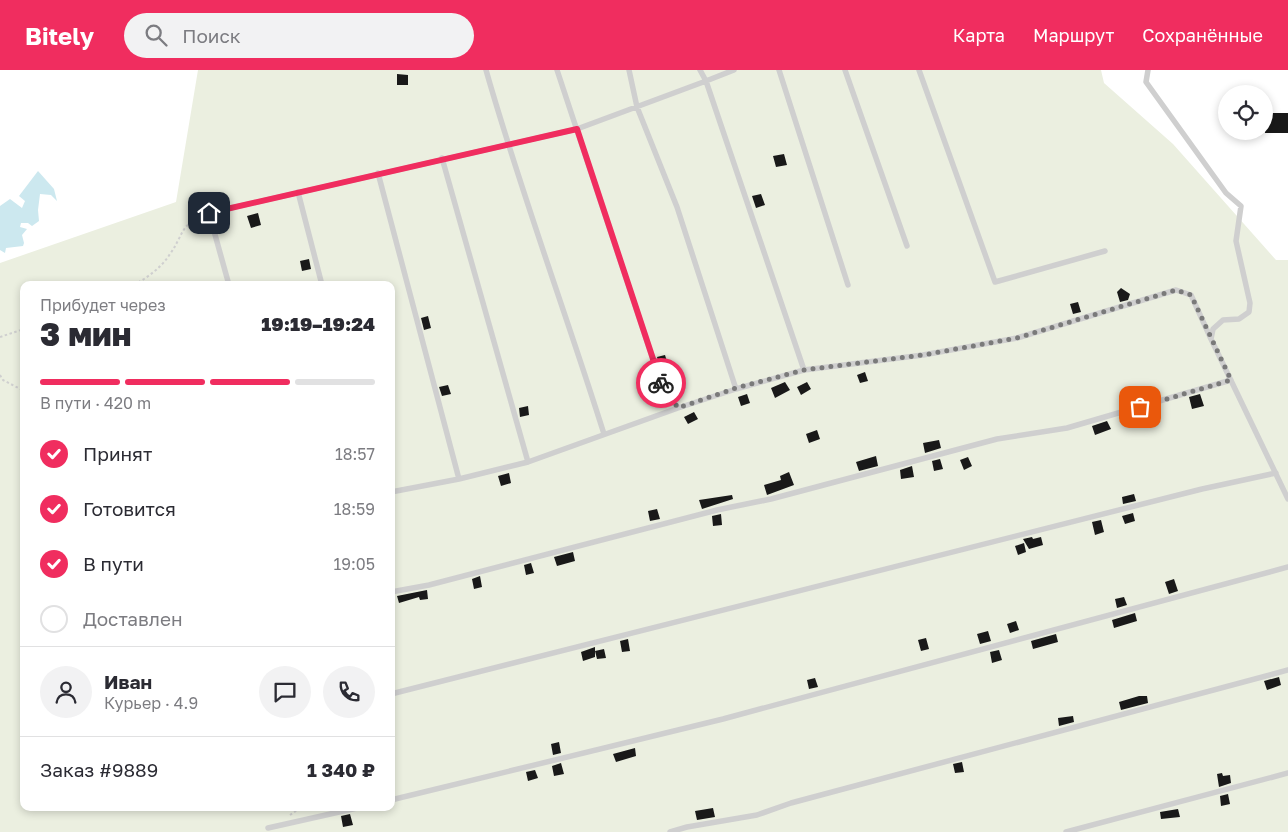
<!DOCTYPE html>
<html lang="ru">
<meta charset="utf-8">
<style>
:root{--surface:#fff;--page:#f2f2f3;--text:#2b2b33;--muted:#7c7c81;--line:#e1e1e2;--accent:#f02d5f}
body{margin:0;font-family:"Golos Text",sans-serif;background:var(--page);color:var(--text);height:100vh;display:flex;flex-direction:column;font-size:19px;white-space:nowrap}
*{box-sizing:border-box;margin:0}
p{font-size:16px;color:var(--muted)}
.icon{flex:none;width:28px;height:28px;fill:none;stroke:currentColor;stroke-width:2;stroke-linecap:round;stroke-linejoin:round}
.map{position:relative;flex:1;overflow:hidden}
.details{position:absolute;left:20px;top:211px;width:375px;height:530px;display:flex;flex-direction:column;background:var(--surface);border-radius:10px;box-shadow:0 2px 8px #0003}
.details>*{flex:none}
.tools{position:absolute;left:1218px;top:15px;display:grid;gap:10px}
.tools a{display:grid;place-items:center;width:55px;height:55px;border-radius:50%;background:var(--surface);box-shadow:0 2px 8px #0003;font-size:25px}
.pin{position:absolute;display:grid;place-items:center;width:42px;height:42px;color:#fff;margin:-21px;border-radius:10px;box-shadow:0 2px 8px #0006}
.courier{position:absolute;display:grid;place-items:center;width:50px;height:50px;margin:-25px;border:4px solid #f02d5f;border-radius:50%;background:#fff;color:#222;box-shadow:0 1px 6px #0007}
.headline em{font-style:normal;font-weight:800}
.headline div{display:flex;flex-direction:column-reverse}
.headline{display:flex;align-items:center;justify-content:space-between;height:85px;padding:0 20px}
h1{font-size:32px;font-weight:800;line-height:38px}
.bar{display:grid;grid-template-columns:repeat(4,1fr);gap:8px 5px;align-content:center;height:60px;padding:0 20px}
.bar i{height:6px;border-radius:4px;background:var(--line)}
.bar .selected{background:var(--accent)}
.bar p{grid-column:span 4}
.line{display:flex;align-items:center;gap:12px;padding:0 20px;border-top:1px solid var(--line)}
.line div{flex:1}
.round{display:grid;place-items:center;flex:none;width:52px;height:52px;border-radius:26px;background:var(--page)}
ol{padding:0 20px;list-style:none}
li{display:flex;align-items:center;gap:15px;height:55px}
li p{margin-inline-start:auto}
li .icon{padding:5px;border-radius:50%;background:var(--accent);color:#fff;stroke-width:4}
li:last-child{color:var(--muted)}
li i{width:28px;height:28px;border:2px solid var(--line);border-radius:50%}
header{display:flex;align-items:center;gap:30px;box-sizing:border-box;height:70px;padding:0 25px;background:var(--accent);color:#fff}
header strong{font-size:24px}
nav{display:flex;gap:28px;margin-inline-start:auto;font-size:18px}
.search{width:350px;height:45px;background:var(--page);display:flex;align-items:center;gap:12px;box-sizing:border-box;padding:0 18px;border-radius:28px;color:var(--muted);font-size:19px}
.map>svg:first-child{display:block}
.green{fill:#ebefe0;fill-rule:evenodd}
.water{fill:#cce8ef}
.building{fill:#191919}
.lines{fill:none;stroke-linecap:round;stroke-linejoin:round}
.path{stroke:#cfcfcf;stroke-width:2;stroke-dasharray:2.5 2.5;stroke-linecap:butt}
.lane{stroke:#cfcfcf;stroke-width:5.5}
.done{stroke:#7a7a7a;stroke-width:5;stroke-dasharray:0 9}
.route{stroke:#f02d5f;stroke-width:6}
</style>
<header>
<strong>Bitely</strong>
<div class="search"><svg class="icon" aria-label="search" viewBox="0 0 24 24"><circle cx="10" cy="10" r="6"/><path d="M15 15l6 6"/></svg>Поиск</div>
<nav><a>Карта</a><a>Маршрут</a><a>Сохранённые</a></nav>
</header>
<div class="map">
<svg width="1288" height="762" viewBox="0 0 1288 762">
<rect width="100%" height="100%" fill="#fff"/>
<!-- green -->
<path class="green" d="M198,0H1101L1104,13L1173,74L1276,190H1288V762H0V193L176,132ZM24,215H391V738H24Z"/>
<!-- water -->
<path class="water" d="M38,101L54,119L57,131L51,125L40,124L38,140L39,151L32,156L28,153H21L20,157L27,159L22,165L24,173L23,176L6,178L5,183L0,180V136L10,129L22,138L25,131L19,126Z"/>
<!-- building -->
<path class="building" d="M397,4L408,5V15H397Z
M1264,43H1288V63H1265Z
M784,84L787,95L776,97L773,86Z
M761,124L765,135L756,138L752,126Z
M258,143L261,155L251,158L247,146Z
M309,189L311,199L302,201L300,191Z
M1121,218L1130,224L1128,230L1120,232L1117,222Z
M1078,232L1081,242L1073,244L1070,234Z
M428,246L431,258L424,260L421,248Z
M665,285L668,295L660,297L657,287Z
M865,302L868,311L860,313L857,305Z
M785,312L790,320L775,328L771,318Z
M807,312L811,319L801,325L797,317Z
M448,315L451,324L442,326L439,317Z
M747,324L750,333L741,336L738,327Z
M1200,324L1204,336L1192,339L1189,327Z
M528,336L529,345L520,347L519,338Z
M694,342L698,349L688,354L684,347Z
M1107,351L1111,359L1095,365L1092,356Z
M817,360L820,369L809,373L806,364Z
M939,370L941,378L925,383L923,373Z
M876,386L878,396L859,401L856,392Z
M968,387L972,396L964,400L960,390Z
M940,389L943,399L934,401L932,391Z
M912,396L914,407L901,409L900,400Z
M789,402L794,415L767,425L764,415L781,410L780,406Z
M509,403L511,413L501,416L498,406Z
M1134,424L1136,431L1123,434L1122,427Z
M732,425L733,429L702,439L699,430Z
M657,439L660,449L650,451L648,441Z
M1133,443L1135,451L1125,454L1122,446Z
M721,444L722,455L713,456L712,446Z
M1101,450L1104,462L1095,465L1092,452Z
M1032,467L1033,469L1041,467L1043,475L1029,479L1023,469Z
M1024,473L1026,482L1018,485L1015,476Z
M573,482L575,491L557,496L554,487Z
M531,493L534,503L526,505L524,495Z
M480,506L482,517L474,519L472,509Z
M1174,509L1178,521L1169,524L1165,512Z
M427,520L428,529L420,530L419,527L399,533L397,526Z
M1124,527L1127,535L1117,538L1115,529Z
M1135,543L1137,551L1114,558L1112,550Z
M1016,551L1019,560L1010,563L1007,554Z
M988,561L991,571L980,574L977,564Z
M1056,564L1058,572L1033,579L1031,571Z
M926,568L929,579L921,581L918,570Z
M628,569L630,581L622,582L620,571Z
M595,577V581L604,579L606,588L597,589L595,581V587L583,591L581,582Z
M999,580L1002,590L992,593L990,582Z
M1279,607L1281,615L1267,620L1264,611Z
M815,608L818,617L809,619L807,610Z
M1139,626H1147L1148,633L1121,640L1119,632Z
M1073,646L1074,652L1059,656L1058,648Z
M559,672L561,683L553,685L551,674Z
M635,678L636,686L616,692L613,684Z
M962,692L964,702L955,703L953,694Z
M561,693L564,704L554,706L552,696Z
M535,700L538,708L528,711L526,702Z
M1222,703L1223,706L1230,705L1231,713L1219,717L1217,704Z
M1228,724L1230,734L1221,736L1220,726Z
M713,738L715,747L697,750L695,741Z
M1178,739L1180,747L1161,749L1160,742Z
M350,744L353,755L343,757L341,746Z"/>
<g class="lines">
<!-- path -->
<path class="path" d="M134,215C148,207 161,198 170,184C183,166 180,155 203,145
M0,267L24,259
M0,305L3,310L24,321
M290,745L300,738"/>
<!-- lane -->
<path class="lane" d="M486,0C521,123 566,243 604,364
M557,0L662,317L678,338L736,319
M700,0L706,11L734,0
M779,0L848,215
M845,0L907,176
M919,0L995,212L1105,181
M1148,0L1146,12L1226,123L1241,136L1236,171L1250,233L1249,242L1239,249L1223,250L1213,259L1211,269L1288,429
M442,88L528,392
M378,103L459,409
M298,122L322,215
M229,215L209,143L577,59L706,11L804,300L736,319L677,137L637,37L629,0
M804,300L923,285L1017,268L1176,220L1191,225L1211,269
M391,422L459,409L528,392L678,338
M391,522L429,515L717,440L771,429L997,369L1067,358L1231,310
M391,624L1202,419L1276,403
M391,730L723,649L1288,497
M268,758L357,738
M670,762L687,757L757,745L791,733L1288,600
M1066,762L1288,703"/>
</g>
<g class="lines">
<!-- done -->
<path class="done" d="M661,313L678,338L736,318L804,300L923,285L1017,268L1176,220L1191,225L1231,310L1140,337"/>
<!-- route -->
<path class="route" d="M209,143L577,59L661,313"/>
</g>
</svg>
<div class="tools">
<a><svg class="icon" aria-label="locate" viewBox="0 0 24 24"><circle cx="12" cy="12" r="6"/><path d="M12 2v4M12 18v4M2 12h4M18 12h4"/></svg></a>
</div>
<div class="pin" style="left:1140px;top:337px;background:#ea580c"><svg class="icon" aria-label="bag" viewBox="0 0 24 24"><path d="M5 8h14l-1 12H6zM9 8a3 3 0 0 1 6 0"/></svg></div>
<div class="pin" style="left:209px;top:143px;background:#1f2937"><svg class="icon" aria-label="home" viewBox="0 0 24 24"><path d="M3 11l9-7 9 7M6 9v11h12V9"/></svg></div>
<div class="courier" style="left:661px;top:313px"><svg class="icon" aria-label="bike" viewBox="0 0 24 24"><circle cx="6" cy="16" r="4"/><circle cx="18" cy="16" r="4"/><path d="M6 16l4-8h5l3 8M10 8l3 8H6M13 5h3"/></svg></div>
<section class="details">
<div class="headline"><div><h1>3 мин</h1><p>Прибудет через</p></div><em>19:19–19:24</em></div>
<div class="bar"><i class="selected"></i><i class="selected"></i><i class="selected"></i><i></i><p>В пути · 420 m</p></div>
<ol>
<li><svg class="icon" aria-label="check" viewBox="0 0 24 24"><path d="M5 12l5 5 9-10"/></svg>Принят<p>18:57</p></li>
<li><svg class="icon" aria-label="check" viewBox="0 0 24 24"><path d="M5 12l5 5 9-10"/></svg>Готовится<p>18:59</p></li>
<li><svg class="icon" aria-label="check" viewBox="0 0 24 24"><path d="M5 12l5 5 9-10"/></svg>В пути<p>19:05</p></li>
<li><i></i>Доставлен</li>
</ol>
<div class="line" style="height:90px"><a class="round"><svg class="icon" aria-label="person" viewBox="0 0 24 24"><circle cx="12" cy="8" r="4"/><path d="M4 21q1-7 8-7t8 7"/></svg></a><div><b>Иван</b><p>Курьер · 4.9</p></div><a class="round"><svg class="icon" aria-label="chat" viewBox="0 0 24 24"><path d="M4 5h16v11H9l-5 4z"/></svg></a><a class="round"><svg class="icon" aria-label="phone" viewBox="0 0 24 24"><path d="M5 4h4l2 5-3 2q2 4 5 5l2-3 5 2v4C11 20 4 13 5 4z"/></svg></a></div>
<div class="line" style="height:65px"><div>Заказ #9889</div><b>1 340 ₽</b></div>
</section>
</div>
